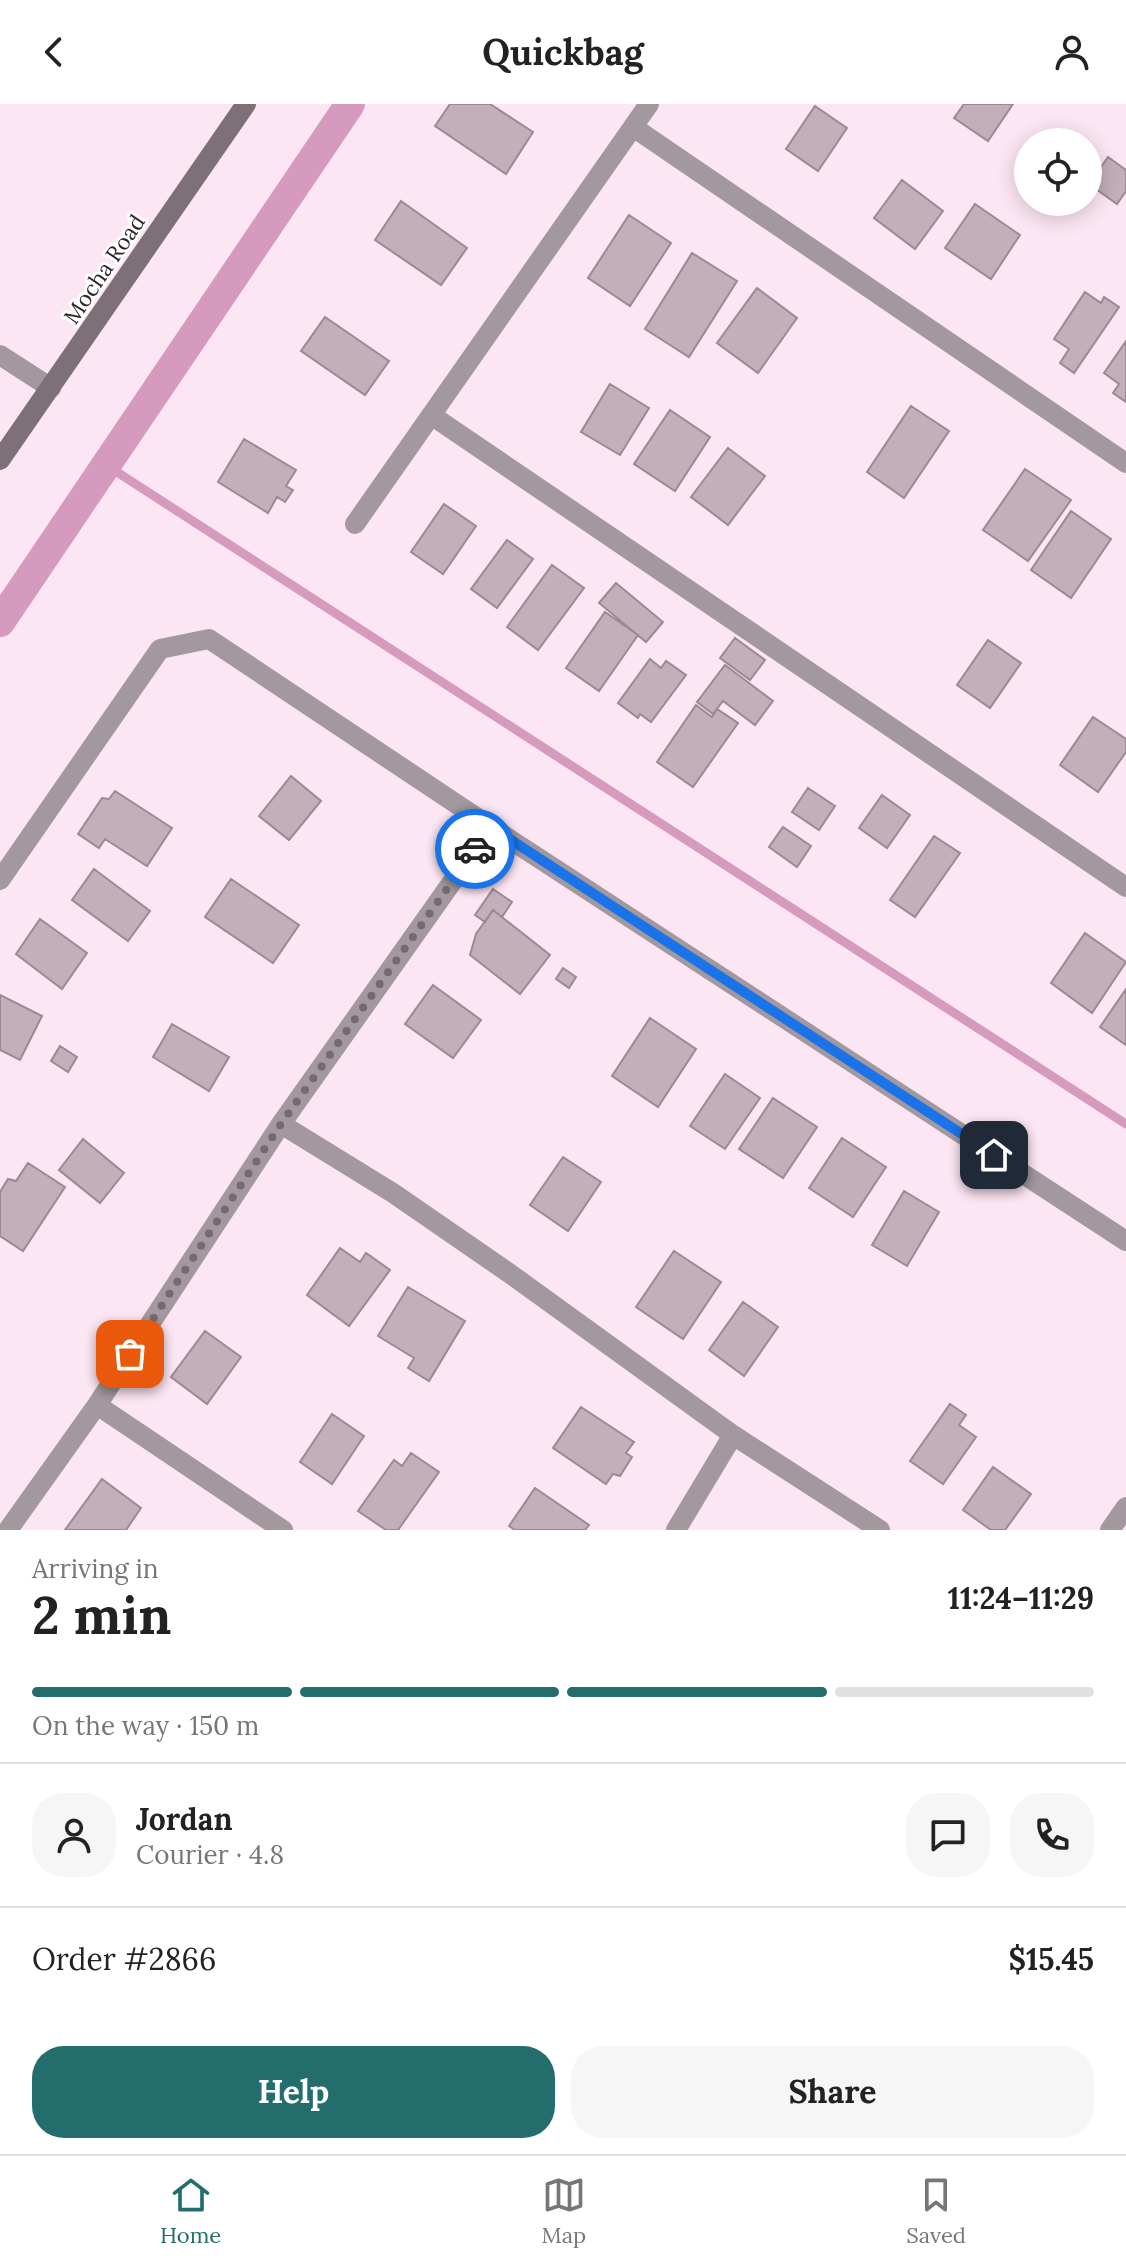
<!DOCTYPE html>
<meta charset="utf-8">
<style>
:root{--surface:#fff;--page:#f6f6f6;--text:#222;--muted:#767676;--line:#e0e0e0;--accent:#236e6d}
body{margin:0;font-family:Lora,serif;background:var(--page);color:var(--text);height:100vh;display:flex;flex-direction:column;font-size:30px;white-space:nowrap}
*{box-sizing:border-box;margin:0}
p{font-size:26px;color:var(--muted)}
.icon{flex:none;width:44px;height:44px;fill:none;stroke:currentColor;stroke-width:2;stroke-linecap:round;stroke-linejoin:round}
.map{position:relative;height:1426px;overflow:hidden}
.panel{display:flex;flex-direction:column;background:var(--surface);flex:1}
.panel>*{flex:none}
.fabs{position:absolute;left:1014px;top:24px;display:grid;gap:16px}
.fabs a{display:grid;place-items:center;width:88px;height:88px;border-radius:50%;background:var(--surface);box-shadow:0 4px 20px #0003;font-size:40px}
.pin{position:absolute;display:grid;place-items:center;width:68px;height:68px;color:#fff;margin:-34px;border-radius:16px;box-shadow:0 4px 12px #0006}
.courier{position:absolute;display:grid;place-items:center;width:80px;height:80px;margin:-40px;border:6px solid #1a73e8;border-radius:50%;background:#fff;color:#222;box-shadow:0 2px 10px #0007}
.headline em{font-style:normal;font-weight:700}
.headline div{display:flex;flex-direction:column-reverse}
.headline{display:flex;align-items:center;justify-content:space-between;height:136px;padding:0 32px}
h1{font-size:52px;font-weight:700;line-height:60px}
.bar{display:grid;grid-template-columns:repeat(4,1fr);gap:12px 8px;align-content:center;height:96px;padding:0 32px}
.bar i{height:10px;border-radius:6px;background:var(--line)}
.bar .on{background:var(--accent)}
.bar p{grid-column:span 4}
.line{display:flex;align-items:center;gap:20px;padding:0 32px;border-top:2px solid var(--line)}
.line div{flex:1}
.round{display:grid;place-items:center;flex:none;width:84px;height:84px;border-radius:32px;background:var(--page)}
.action{display:flex;gap:16px;margin-top:auto;padding:16px 32px}
.action a{flex:1;height:92px;border-radius:32px;background:var(--accent);color:#fff;font-size:32px;font-weight:700;line-height:92px;text-align:center}
.action a+a{background:var(--page);color:var(--text)}
header{display:flex;justify-content:space-between;align-items:center;height:104px;padding:0 32px;background:var(--surface);font-size:36px;font-weight:700}
.tabs{display:flex;justify-content:space-around;align-items:center;height:112px;border-top:2px solid var(--line);background:var(--surface);font-size:22px;color:var(--muted)}
.tabs a{display:grid;justify-items:center;gap:4px}
.tabs .on{color:var(--accent)}
.map>svg:first-child{display:block}
.lines{fill:none;stroke-linecap:round;stroke-linejoin:round}
.stream{stroke:#d59abd;stroke-width:9}
.canal{stroke:#d59abd;stroke-width:30}
.building{fill:#c3aeba;stroke:#9d8894;stroke-width:2}
.street{stroke:#a2989e;stroke-width:20}
.secondary{stroke:#7d7077;stroke-width:20}
.done{stroke:#766970;stroke-width:8;stroke-dasharray:0 14.4}
.route{stroke:#1a73e8;stroke-width:10}
.labels{text-anchor:middle;stroke-width:6;stroke-linejoin:round;paint-order:stroke}
.street-label{font-size:22px;fill:#2d2529;stroke:#fff}
</style>
<header><svg class="icon" aria-label="back" viewBox="0 0 24 24"><path d="M15 5l-7 7 7 7"/></svg>Quickbag<svg class="icon" aria-label="person" viewBox="0 0 24 24"><circle cx="12" cy="8" r="4"/><path d="M4 21q1-7 8-7t8 7"/></svg></header>
<div class="map">
<svg width="1126" height="1426" viewBox="0 0 1126 1426">
<rect width="100%" height="100%" fill="#fde6f3"/>
<g class="lines">
<!-- stream -->
<path class="stream" d="M106,361L1126,1020"/>
<!-- canal -->
<path class="canal" d="M0,518L350,0"/>
</g>
<!-- building -->
<path class="building" d="M450,0H490L533,28L506,70L435,22Z
M964,0H1013L988,37L954,14Z
M815,2L847,24L818,67L786,45Z
M1108,53L1126,66V87L1117,100L1089,80Z
M902,76L943,107L915,145L874,114Z
M401,97L467,144L441,181L375,136Z
M975,100L1020,131L991,175L945,144Z
M629,111L671,139L630,202L588,174Z
M692,149L737,177L689,253L645,225Z
M757,184L797,214L758,269L717,239Z
M1085,188L1101,199L1104,193L1119,203L1074,269L1060,259L1069,245L1054,235Z
M325,213L389,257L365,291L301,247Z
M1126,237V298L1113,289L1119,280L1104,269Z
M610,280L649,304L620,351L581,328Z
M911,302L949,327L904,394L867,368Z
M670,306L710,333L675,387L634,360Z
M244,335L296,366L286,382L293,386L285,398L277,393L268,409L218,378Z
M728,344L765,372L728,421L691,393Z
M1025,365L1071,396L1028,457L983,426Z
M444,400L476,422L443,470L411,448Z
M1071,407L1111,435L1071,494L1031,466Z
M507,436L533,455L497,504L471,485Z
M552,461L584,484L538,546L507,523Z
M616,479L663,518L646,538L599,499Z
M605,508L638,531L599,587L566,564Z
M735,534L765,556L750,576L720,554Z
M988,536L1021,559L990,604L957,581Z
M650,555L661,564L666,557L686,571L651,618L640,610L638,614L618,599Z
M725,561L773,597L755,621L723,597L713,610L697,598Z
M696,601L712,613L717,605L738,619L693,683L657,658Z
M1093,613L1126,635V648L1098,688L1060,661Z
M291,672L321,697L289,736L259,712Z
M808,684L835,702L819,726L792,708Z
M115,687L172,724L147,762L105,735L99,744L78,730L102,694L109,695Z
M882,691L910,711L887,744L859,724Z
M783,723L811,742L797,763L769,743Z
M934,732L960,749L915,813L890,796Z
M94,765L150,807L128,837L72,796Z
M231,775L299,821L273,859L205,813Z
M493,785L512,798L502,813L493,806L485,818L475,811Z
M493,806L550,851L520,890L470,851L476,830Z
M40,815L87,849L62,885L16,850Z
M1085,829L1126,858L1092,909L1051,879Z
M563,864L576,873L569,884L556,875Z
M433,881L481,916L453,954L405,920Z
M1126,885V941L1100,923Z
M0,891L42,912L20,956L0,946Z
M650,914L696,945L658,1003L612,972Z
M172,920L229,953L209,987L153,953Z
M60,942L77,953L68,968L51,957Z
M725,970L760,994L725,1045L690,1022Z
M773,994L817,1023L783,1074L739,1045Z
M842,1034L886,1063L853,1113L809,1084Z
M83,1035L124,1069L100,1099L59,1066Z
M563,1053L601,1078L568,1127L530,1101Z
M28,1059L65,1083L23,1147L0,1132V1088L8,1075L16,1077Z
M904,1087L939,1108L907,1162L872,1141Z
M340,1144L360,1158L366,1149L390,1166L349,1222L307,1191Z
M674,1147L721,1178L683,1235L636,1203Z
M408,1183L465,1217L429,1277L408,1264L414,1254L378,1232Z
M743,1198L778,1223L744,1272L709,1246Z
M205,1227L241,1253L207,1300L171,1273Z
M950,1300L966,1311L959,1321L976,1333L943,1380L910,1357Z
M581,1303L634,1338L626,1349L632,1353L620,1372L613,1370L606,1380L553,1344Z
M332,1310L364,1332L332,1380L300,1358Z
M411,1349L439,1368L398,1426H386L358,1407L394,1356L402,1362Z
M993,1363L1031,1390L1005,1426H991L963,1406Z
M102,1375L141,1404L126,1426H65Z
M535,1384L589,1421L585,1426H515L509,1422Z"/>
<g class="lines">
<!-- street -->
<path class="street" d="M633,23L1126,359
M0,251L51,284
M431,311L1126,783
M355,420L649,0
M491,723L1126,1137
M0,776L160,545L209,535L491,723L281,1020L97,1301L8,1426
M281,1020L393,1089L509,1169L733,1331L880,1426
M97,1301L283,1426
M676,1426L733,1331
M1110,1426L1126,1403"/>
<!-- secondary -->
<path class="secondary" d="M0,356L246,0"/>
</g>
<g class="lines">
<!-- done -->
<path class="done" d="M130,1250L281,1020L475,745"/>
<!-- route -->
<path class="route" d="M475,745L491,723L994,1051"/>
</g>
<g class="labels">
<!-- street labels -->
<g class="street-label">
<text transform="translate(104 165) rotate(-56)" y="8">Mocha Road</text>
</g>
</g>
</svg>
<div class="fabs">
<a><svg class="icon" aria-label="locate" viewBox="0 0 24 24"><circle cx="12" cy="12" r="6"/><path d="M12 2v4M12 18v4M2 12h4M18 12h4"/></svg></a>
</div>
<div class="pin" style="left:130px;top:1250px;background:#ea580c"><svg class="icon" aria-label="bag" viewBox="0 0 24 24"><path d="M5 8h14l-1 12H6zM9 8a3 3 0 0 1 6 0"/></svg></div>
<div class="pin" style="left:994px;top:1051px;background:#1f2937"><svg class="icon" aria-label="home" viewBox="0 0 24 24"><path d="M3 11l9-7 9 7M6 9v11h12V9"/></svg></div>
<div class="courier" style="left:475px;top:745px"><svg class="icon" aria-label="car" viewBox="0 0 24 24"><path d="M5 17H2v-5l4-1 3-4h7l3 4 3 1v5h-3M9 17h6M6 11h13"/><circle cx="7" cy="17" r="2"/><circle cx="17" cy="17" r="2"/></svg></div>
</div>
<section class="panel">
<div class="headline"><div><h1>2 min</h1><p>Arriving in</p></div><em>11:24–11:29</em></div>
<div class="bar"><i class="on"></i><i class="on"></i><i class="on"></i><i></i><p>On the way · 150 m</p></div>
<div class="line" style="height:144px"><a class="round"><svg class="icon" aria-label="person" viewBox="0 0 24 24"><circle cx="12" cy="8" r="4"/><path d="M4 21q1-7 8-7t8 7"/></svg></a><div><b>Jordan</b><p>Courier · 4.8</p></div><a class="round"><svg class="icon" aria-label="chat" viewBox="0 0 24 24"><path d="M4 5h16v11H9l-5 4z"/></svg></a><a class="round"><svg class="icon" aria-label="phone" viewBox="0 0 24 24"><path d="M5 4h4l2 5-3 2q2 4 5 5l2-3 5 2v4C11 20 4 13 5 4z"/></svg></a></div>
<div class="line" style="height:104px"><div>Order #2866</div><b>$15.45</b></div>
<div class="action"><a>Help</a><a>Share</a></div>
</section>
<nav class="tabs">
<a class="on"><svg class="icon" aria-label="home" viewBox="0 0 24 24"><path d="M3 11l9-7 9 7M6 9v11h12V9"/></svg>Home</a>
<a><svg class="icon" aria-label="map" viewBox="0 0 24 24"><path d="M3 6l6-2 6 2 6-2v14l-6 2-6-2-6 2zM9 4v14M15 6v14"/></svg>Map</a>
<a><svg class="icon" aria-label="saved" viewBox="0 0 24 24"><path d="M7 4h10v16l-5-4-5 4z"/></svg>Saved</a>
</nav>
